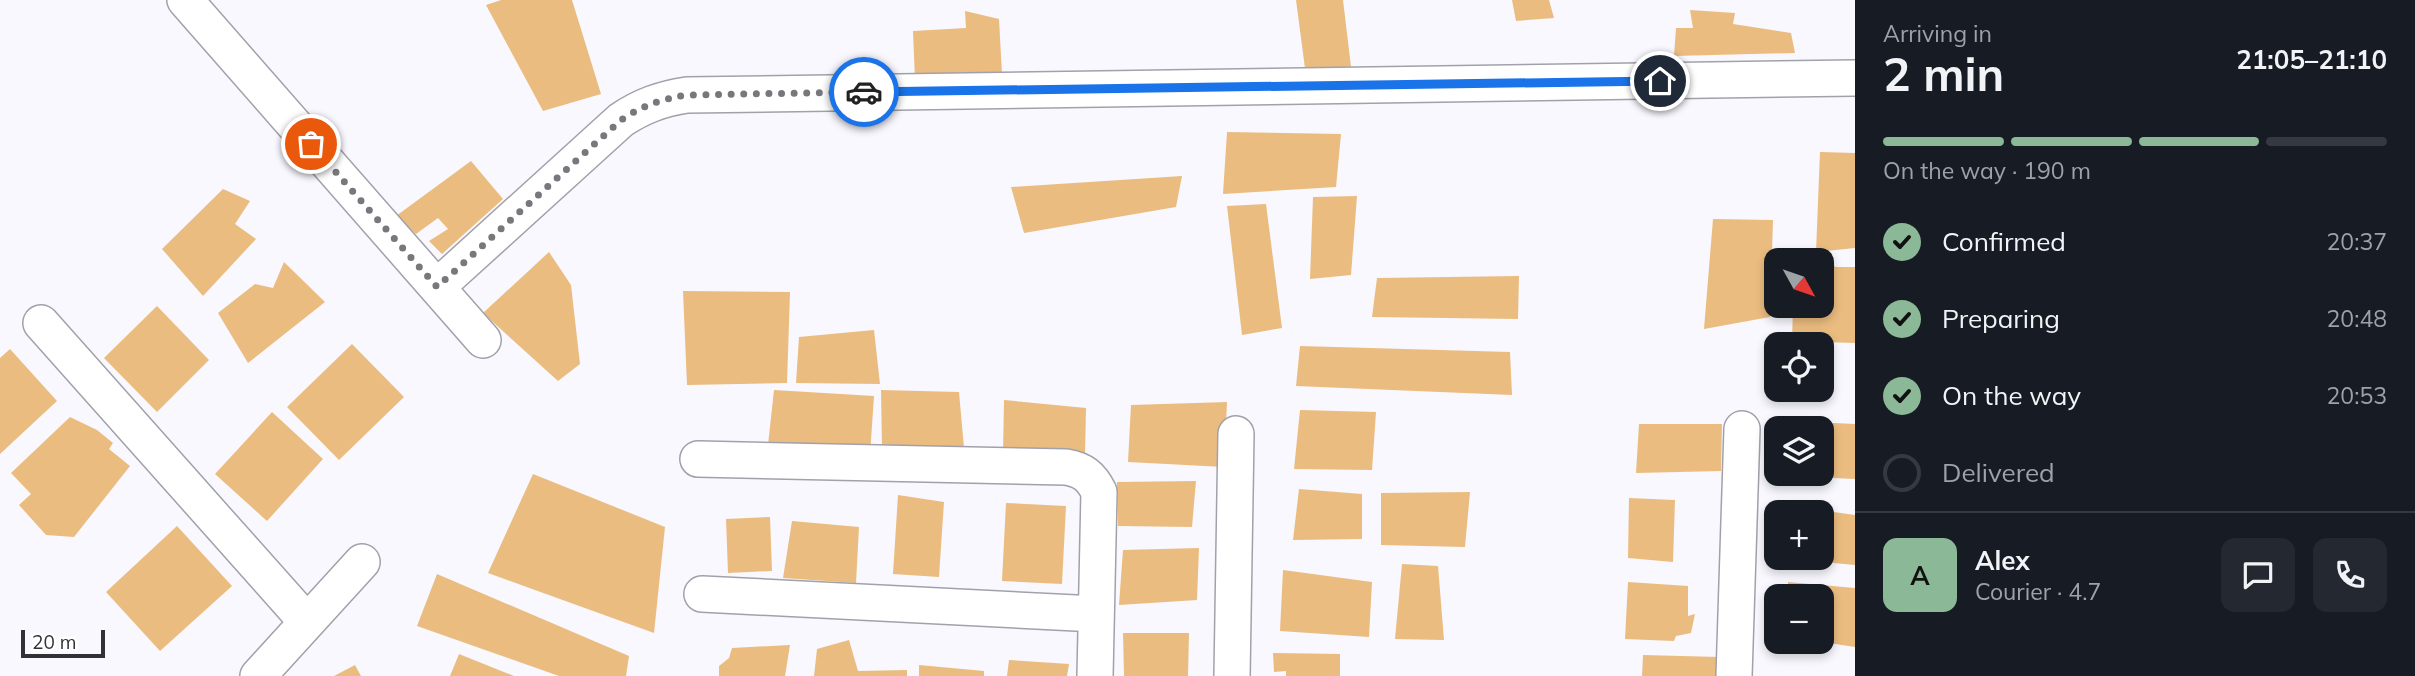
<!DOCTYPE html>
<meta charset="utf-8">
<style>
:root{--surface:#171b24;--page:#242831;--text:#f1f3f6;--muted:#9ea1a6;--line:#363941;--accent:#8bb896}
body{margin:0;font-family:Mulish,sans-serif;background:var(--page);color:var(--text);height:100vh;display:flex;flex-direction:column;font-size:26px;white-space:nowrap}
*{box-sizing:border-box;margin:0}
p{font-size:23px;color:var(--muted)}
.icon{flex:none;width:38px;height:38px;fill:none;stroke:currentColor;stroke-width:2;stroke-linecap:round;stroke-linejoin:round}
.map{position:relative;flex:1;overflow:hidden}
.panel{display:flex;flex-direction:column;background:var(--surface);width:560px}
.panel>*{flex:none}
.needle{width:46px;rotate:130deg}
.fabs{position:absolute;left:1764px;top:248px;display:grid;gap:14px}
.fabs a{display:grid;place-items:center;width:70px;height:70px;border-radius:14px;background:var(--surface);box-shadow:0 4px 10px #0003;font-size:35px}
.scale{position:absolute;left:21px;bottom:18px;width:84px;box-sizing:border-box;padding-left:7px;border:4px solid #323236;border-top:0;font-size:19px;line-height:24px;white-space:nowrap;color:#323236;-webkit-text-stroke:5px #fff;paint-order:stroke}
.pin{position:absolute;display:grid;place-items:center;width:60px;height:60px;color:#fff;margin:-30px;border:4px solid #fff;border-radius:50%;box-shadow:0 2px 7px #0007}
.courier{position:absolute;display:grid;place-items:center;width:70px;height:70px;margin:-35px;border:5px solid #1a73e8;border-radius:50%;background:#fff;color:#222;box-shadow:0 2px 9px #0007}
.overview em{font-style:normal;font-weight:700}
.overview div{display:flex;flex-direction:column-reverse}
.overview{display:flex;align-items:center;justify-content:space-between;height:119px;padding:0 28px}
h1{font-size:46px;font-weight:700;line-height:52px}
.bar{display:grid;grid-template-columns:repeat(4,1fr);gap:10px 7px;align-content:center;height:84px;padding:0 28px}
.bar i{height:9px;border-radius:5px;background:var(--line)}
.bar .current{background:var(--accent)}
.bar p{grid-column:span 4}
.line{display:flex;align-items:center;gap:18px;padding:0 28px;border-top:2px solid var(--line)}
.line div{flex:1}
.round{display:grid;place-items:center;flex:none;width:74px;height:74px;border-radius:14px;background:var(--page)}
ol{padding:0 28px;list-style:none}
li{display:flex;align-items:center;gap:21px;height:77px}
li p{margin-inline-start:auto}
li .icon{padding:7px;border-radius:50%;background:var(--accent);color:#111;stroke-width:4}
li:last-child{color:var(--muted)}
li i{width:38px;height:38px;border:4px solid var(--line);border-radius:50%}
main{display:flex;flex:1;min-height:0}
.map>svg:first-child{display:block}
.building{fill:#ebbc7f}
.lines{fill:none;stroke-linecap:round;stroke-linejoin:round}
.minor-casing{stroke:#a1a1ab;stroke-width:38}
.minor{stroke:#fff;stroke-width:35}
.done{stroke:#77777c;stroke-width:7;stroke-dasharray:0 12.6}
.route{stroke:#1a73e8;stroke-width:9}
</style>
<main>
<div class="map">
<svg width="1855" height="676" viewBox="0 0 1855 676">
<rect width="100%" height="100%" fill="#f8f8fe"/>
<!-- building -->
<path class="building" d="M501,0H572L601,94L543,111L486,5Z
M1296,0H1343L1352,75L1306,76Z
M1512,0H1549L1554,18L1516,21Z
M1690,10L1735,13L1733,24L1791,33L1795,53L1674,56L1676,28H1693Z
M965,11L999,19L1002,74L915,80L913,31L966,28Z
M1227,132L1341,134L1336,187L1223,194Z
M1820,152L1855,153V248L1816,252Z
M471,161L503,199L442,254L429,241L448,229L438,218L416,234L396,216Z
M1182,176L1176,207L1024,233L1011,187Z
M223,189L250,201L235,224L256,239L203,296L162,249Z
M1357,196L1351,275L1310,279L1313,197Z
M1266,204L1282,328L1242,335L1227,206Z
M1713,219L1773,220L1770,317L1704,329Z
M549,252L571,285L580,364L558,381L483,313Z
M284,262L325,302L248,363L218,313L255,284L273,288Z
M1822,263H1833L1835,267H1855V343L1792,341L1793,306H1822Z
M1519,276L1518,319L1372,317L1377,278Z
M683,291L790,292L787,383L687,385Z
M157,306L209,360L157,412L104,358Z
M874,330L880,384L796,383L799,337Z
M352,344L404,397L339,460L287,407Z
M1300,346L1510,352L1512,395L1296,386Z
M10,349L57,401L0,454V358Z
M774,390L874,396L870,455L767,454Z
M881,390L959,392L964,448H882Z
M1004,400L1086,408L1085,455L1003,453Z
M1227,402L1224,467L1128,462L1131,405Z
M1300,410L1376,412L1372,470L1294,469Z
M272,412L323,459L267,521L215,474Z
M70,417L97,430L113,443L109,449L130,466L74,537L46,535L19,505L31,494L11,473Z
M1813,422L1855,424V479L1811,477V474H1822V429H1813Z
M1639,424H1722L1721,471L1636,473Z
M533,474L665,527L654,633L488,573Z
M1196,481L1192,527L1118,526L1117,482Z
M1299,489L1362,494V539L1293,540Z
M1470,492L1465,547L1381,545V493Z
M898,495L944,502L939,577L893,574Z
M1629,498L1675,500L1673,562L1628,558Z
M1006,503L1066,506L1062,584L1002,581Z
M1799,507L1855,515V565L1800,560V558H1822V513H1799Z
M770,517L772,571L728,573L726,519Z
M792,521L859,527L856,583L783,578Z
M177,526L232,586L160,651L106,592Z
M1199,548L1197,600L1119,605L1123,550Z
M1402,564L1438,566L1444,640L1395,639Z
M1283,570L1372,582L1369,637L1280,631Z
M437,574L629,656L626,676H559L417,626Z
M1628,582L1688,586V616L1695,614L1691,633L1676,636L1674,641L1625,639Z
M1788,582L1855,588V647L1822,642V597H1788Z
M1123,633H1189L1188,676H1124Z
M849,640L858,671L907,670V676H814L817,649Z
M790,645L785,676H719V666L729,658L732,648Z
M1273,653L1340,654V676H1286V671L1274,672Z
M459,654L514,676H450Z
M1643,655L1720,657V676H1642Z
M1009,660L1069,664L1067,676H1007Z
M355,665L361,676H334Z
M919,665L984,671V676H919Z"/>
<g class="lines">
<defs>
<path id="minor" d="M185,0L483,340
M437,287L621,120C642,106 661,99 687,95L1855,78
M41,323L307,622
M698,459L1066,467C1083,470 1091,476 1099,492L1095,676
M702,594L1096,614
M258,676L362,562
M1232,676L1236,434
M1734,676L1742,429"/>
</defs>
<!-- minor casing -->
<use href="#minor" class="minor-casing"/>
<!-- minor -->
<use href="#minor" class="minor"/>
</g>
<g class="lines">
<!-- done -->
<path class="done" d="M311,144L437,287L621,120C642,106 661,99 687,95L864,92"/>
<!-- route -->
<path class="route" d="M864,92L1660,81"/>
</g>
</svg>
<div class="fabs">
<a><svg class="needle" viewBox="-14 -14 28 28"><path d="M0-13l5 13h-10z" fill="#e53935"/><path d="M0 13l5-13h-10z" fill="#9ea1a6"/></svg></a>
<a><svg class="icon" aria-label="locate" viewBox="0 0 24 24"><circle cx="12" cy="12" r="6"/><path d="M12 2v4M12 18v4M2 12h4M18 12h4"/></svg></a>
<a><svg class="icon" aria-label="layers" viewBox="0 0 24 24"><path d="M12 4l9 5-9 5-9-5zM3 14l9 5 9-5"/></svg></a>
<a>+</a>
<a>−</a>
</div>
<div class="scale">20 m</div>
<div class="pin" style="left:311px;top:144px;background:#ea580c"><svg class="icon" aria-label="bag" viewBox="0 0 24 24"><path d="M5 8h14l-1 12H6zM9 8a3 3 0 0 1 6 0"/></svg></div>
<div class="pin" style="left:1660px;top:81px;background:#1f2937"><svg class="icon" aria-label="home" viewBox="0 0 24 24"><path d="M3 11l9-7 9 7M6 9v11h12V9"/></svg></div>
<div class="courier" style="left:864px;top:92px"><svg class="icon" aria-label="car" viewBox="0 0 24 24"><path d="M5 17H2v-5l4-1 3-4h7l3 4 3 1v5h-3M9 17h6M6 11h13"/><circle cx="7" cy="17" r="2"/><circle cx="17" cy="17" r="2"/></svg></div>
</div>
<section class="panel">
<div class="overview"><div><h1>2 min</h1><p>Arriving in</p></div><em>21:05–21:10</em></div>
<div class="bar"><i class="current"></i><i class="current"></i><i class="current"></i><i></i><p>On the way · 190 m</p></div>
<ol>
<li><svg class="icon" aria-label="check" viewBox="0 0 24 24"><path d="M5 12l5 5 9-10"/></svg>Confirmed<p>20:37</p></li>
<li><svg class="icon" aria-label="check" viewBox="0 0 24 24"><path d="M5 12l5 5 9-10"/></svg>Preparing<p>20:48</p></li>
<li><svg class="icon" aria-label="check" viewBox="0 0 24 24"><path d="M5 12l5 5 9-10"/></svg>On the way<p>20:53</p></li>
<li><i></i>Delivered</li>
</ol>
<div class="line" style="height:126px"><b class="round" style="background:var(--accent);color:#111">A</b><div><b>Alex</b><p>Courier · 4.7</p></div><a class="round"><svg class="icon" aria-label="chat" viewBox="0 0 24 24"><path d="M4 5h16v11H9l-5 4z"/></svg></a><a class="round"><svg class="icon" aria-label="phone" viewBox="0 0 24 24"><path d="M5 4h4l2 5-3 2q2 4 5 5l2-3 5 2v4C11 20 4 13 5 4z"/></svg></a></div>
</section>
</main>
